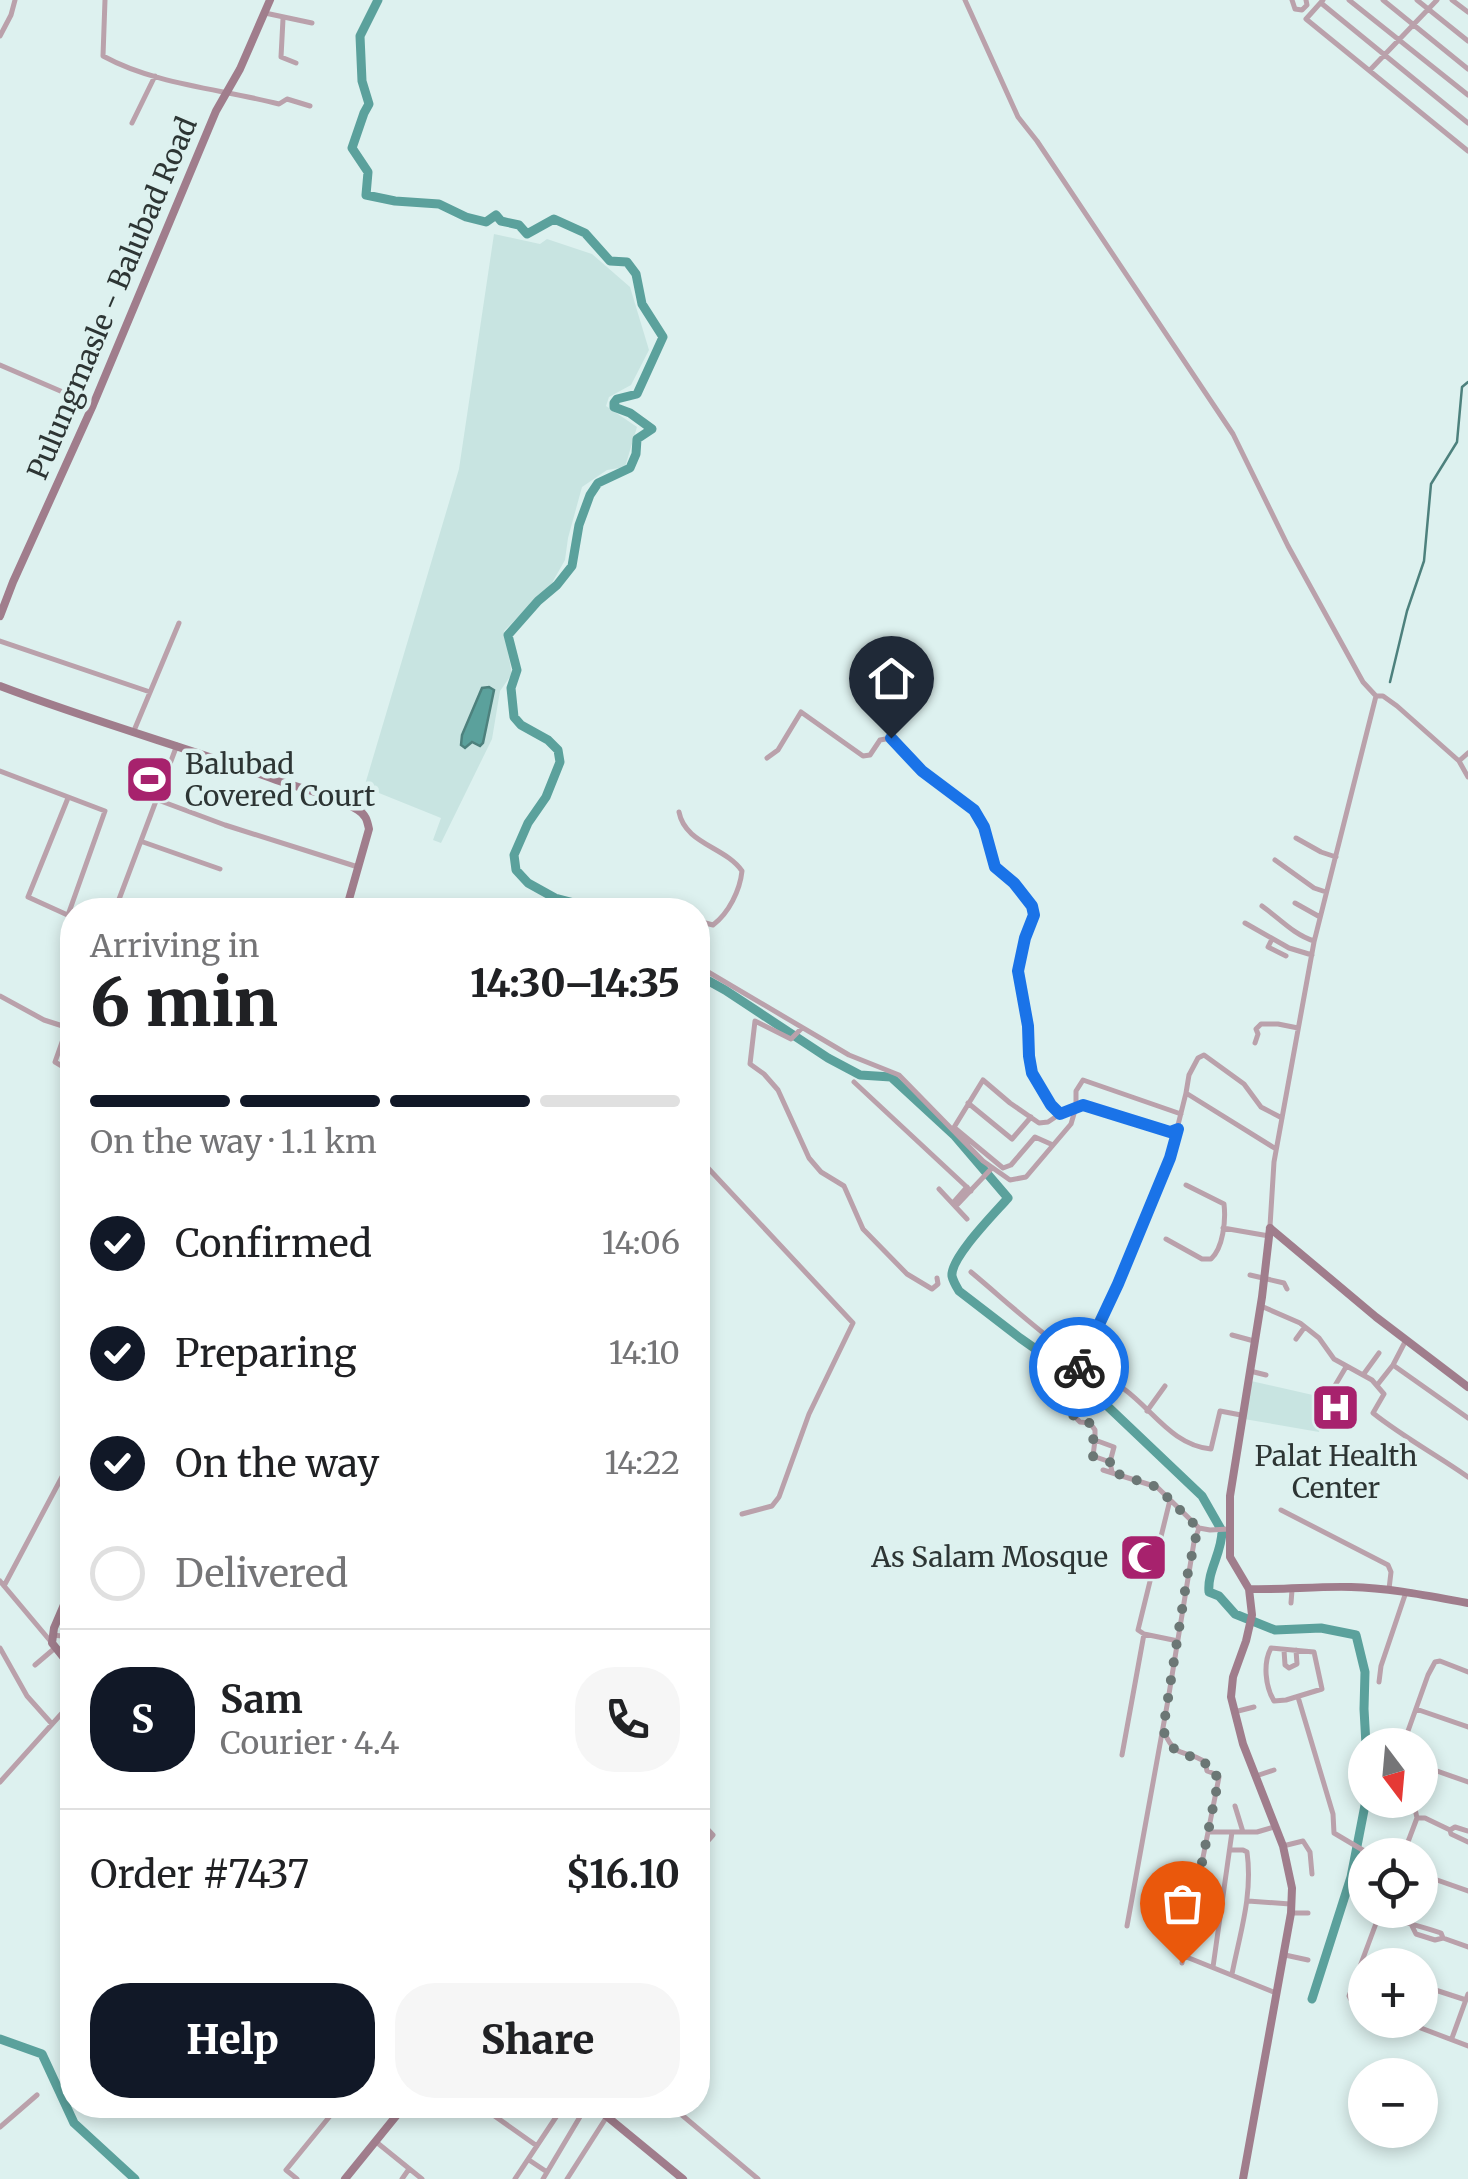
<!DOCTYPE html>
<meta charset="utf-8">
<style>
:root{--surface:#fff;--page:#f6f6f6;--text:#202124;--muted:#757577;--line:#e0e0e0;--accent:#111827}
body{margin:0;font-family:Merriweather,serif;background:var(--page);color:var(--text);height:100vh;display:flex;flex-direction:column;font-size:38px;white-space:nowrap}
*{box-sizing:border-box;margin:0}
p{font-size:32px;color:var(--muted)}
.icon{flex:none;width:55px;height:55px;fill:none;stroke:currentColor;stroke-width:2;stroke-linecap:round;stroke-linejoin:round}
.map{position:relative;flex:1;overflow:hidden}
.panel{position:absolute;left:60px;top:898px;width:650px;height:1220px;display:flex;flex-direction:column;background:var(--surface);border-radius:40px;box-shadow:0 5px 15px #0003}
.panel>*{flex:none}
.needle{width:65px;rotate:164deg}
.controls{position:absolute;left:1348px;top:1728px;display:grid;gap:20px}
.controls a{display:grid;place-items:center;width:90px;height:90px;border-radius:50%;background:var(--surface);box-shadow:0 5px 15px #0003;font-size:50px}
.pin{position:absolute;display:grid;place-items:center;width:85px;height:85px;color:#fff;margin:-102px -42px;border-radius:50% 50% 50% 0;rotate:-45deg;box-shadow:0 0 10px #0007}
.pin .icon{rotate:45deg}
.courier{position:absolute;display:grid;place-items:center;width:100px;height:100px;margin:-50px;border:8px solid #1a73e8;border-radius:50%;background:#fff;color:#222;box-shadow:0 2px 12px #0007}
.headline em{font-style:normal;font-weight:800}
.headline div{display:flex;flex-direction:column-reverse}
.headline{display:flex;align-items:center;justify-content:space-between;height:170px;padding:0 30px}
h1{font-size:65px;font-weight:800;line-height:75px}
.bar{display:grid;grid-template-columns:repeat(4,1fr);gap:15px 10px;align-content:center;height:120px;padding:0 30px}
.bar i{height:12px;border-radius:8px;background:var(--line)}
.bar .on{background:var(--accent)}
.bar p{grid-column:span 4}
.line{display:flex;align-items:center;gap:25px;padding:0 30px;border-top:2px solid var(--line)}
.line div{flex:1}
.round{display:grid;place-items:center;flex:none;width:105px;height:105px;border-radius:40px;background:var(--page)}
ol{padding:0 30px;list-style:none}
li{display:flex;align-items:center;gap:30px;height:110px}
li p{margin-inline-start:auto}
li .icon{padding:10px;border-radius:50%;background:var(--accent);color:#fff;stroke-width:4}
li:last-child{color:var(--muted)}
li i{width:55px;height:55px;border:5px solid var(--line);border-radius:50%}
.action{display:flex;gap:20px;margin-top:auto;padding:20px 30px}
.action a{flex:1;height:115px;border-radius:40px;background:var(--accent);color:#fff;font-size:40px;font-weight:800;line-height:115px;text-align:center}
.action a+a{background:var(--page);color:var(--text)}
.map>svg:first-child{display:block}
.built{fill:#c8e4e1}
.water{fill:#5ba19c;stroke:#4d817d;stroke-width:2.5}
.lines{fill:none;stroke-linecap:round;stroke-linejoin:round}
.stream{stroke:#4d817d;stroke-width:2.5}
.river{stroke:#5ba19c;stroke-width:9}
.street{stroke:#baa1ab;stroke-width:5}
.secondary{stroke:#a07d8c;stroke-width:8}
.done{stroke:#6b7775;stroke-width:10;stroke-dasharray:0 18}
.route{stroke:#1a73e8;stroke-width:12}
.labels{text-anchor:middle;stroke-width:9;stroke-linejoin:round;paint-order:stroke}
.street-label{font-size:28px;fill:#2d3534;stroke:#ddf1ef}
.poi-label{font-size:28px;fill:#2d3534;stroke:#ddf1ef;text-anchor:start}
</style>
<div class="map">
<svg width="1468" height="2179" viewBox="0 0 1468 2179">
<rect width="100%" height="100%" fill="#ddf1ef"/>
<!-- built -->
<path class="built" d="M494,234L540,244L547,239L592,254L630,287L649,350L631,385L609,397L606,406L637,427L625,467L607,470L582,487L568,538L565,560L552,583L504,631L512,674L500,691L492,739L441,843L433,840L441,818L374,791L365,811L355,807L364,788L459,469Z
M1251,1381L1326,1398L1319,1432L1244,1419Z"/>
<!-- water -->
<path class="water" d="M489,687L494,690L483,743L480,746L472,742L465,748L461,745L462,735L482,688Z"/>
<g class="lines">
<!-- stream -->
<path class="stream" d="M1390,682L1407,611L1424,561L1431,484L1457,442L1462,387L1468,382"/>
<!-- river -->
<path class="river" d="M378,0L360,36L362,81L369,104L364,113L352,148L368,172L366,195L395,201L439,204L466,217L486,222L496,215L501,221L519,225L527,234L554,219L585,233L610,261L627,262L636,274L642,304L663,337L637,394L617,399L614,403V407L630,413L652,429L637,439L636,454L630,468L598,483L590,495L579,525L572,566L557,585L538,601L508,635L517,670L511,688L514,717L521,725L548,740L558,750L560,762L546,797L528,823L514,855L516,870L528,883L555,898L582,905L589,910
M698,975L725,990L828,1058L860,1075L891,1077L955,1136L1008,1198C995,1213 950,1258 952,1276C953,1281 956,1286 959,1291L1020,1338L1081,1381L1202,1496L1222,1531C1222,1553 1207,1571 1209,1592L1219,1596L1235,1614L1275,1630L1321,1628L1356,1635L1365,1672L1364,1709L1366,1745
M1312,1999L1351,1877L1366,1800
M0,2039L42,2054L74,2123L135,2179"/>
<!-- street -->
<path class="street" d="M105,0L103,56C156,85 222,89 279,104L287,99L310,106
M965,0L1018,117L1037,141L1233,434L1288,546L1363,682L1376,696H1383L1397,706L1459,761L1468,777
M1292,0L1295,9L1302,10L1307,5L1306,0
M1323,0L1306,19L1468,151
M1349,0L1468,95
M1383,0L1468,69
M1417,0L1468,41
M1452,0L1468,12
M1321,3L1468,123
M265,13L312,23
M283,19L281,57L296,63
M0,36L11,15L15,0
M1370,70L1437,0
M132,123L155,76
M0,365L93,405
M0,641L150,692
M133,733L179,623
M767,758L778,750L801,712L863,756L870,755L880,740L891,738L922,771L974,811L984,827L995,867L1014,883L1032,907L1034,915L1025,938L1019,971L1028,1026L1029,1056L1035,1078L1051,1105L1060,1114L1076,1107V1091L1083,1080L1181,1114
M1459,761L1468,753
M0,771L105,811L68,915
M68,798L28,897L72,917
M158,800L225,825L358,867
M679,812C685,844 726,847 742,871C740,890 729,913 713,925L698,921
M1296,838L1321,852L1336,857
M143,842L220,869
M1275,860L1314,888L1326,892
M1295,903L1320,917
M1262,906C1279,918 1294,935 1314,941
M115,910L177,745
M1245,923L1289,948L1312,955
M1272,939L1268,947L1286,956
M698,966L849,1055L899,1075L983,1161L1010,1180L1026,1177L1071,1124L1076,1107L1083,1105L1173,1131L1177,1129L1186,1093L1276,1149
M0,996L44,1020L72,1029
M72,1014L55,1062L72,1072
M802,1028L791,1039L755,1021L750,1064L764,1074L778,1090L809,1158L821,1172L844,1186L863,1229L907,1274L932,1289L938,1284L937,1278
M1255,1043L1258,1034L1256,1029L1261,1024H1278L1298,1028
M854,1082L971,1191
M1186,1093L1189,1075L1198,1058L1204,1055L1244,1084L1261,1107L1282,1118
M968,1103L1012,1139L1031,1117
M953,1129L983,1080L1010,1103L1039,1123L1048,1122L1060,1114
M956,1129L1003,1168L1011,1165L1035,1137L1053,1145
M698,1161L707,1167L853,1323L809,1414L779,1497L772,1506L742,1514
M939,1189L967,1219
M953,1203L967,1187
M956,1206L991,1169
M1270,1226L1274,1162L1314,942L1376,696
M1223,1228L1269,1236
M1166,1239L1202,1259H1211C1223,1248 1226,1221 1224,1204L1186,1185
M971,1272C1001,1297 1029,1323 1060,1346C1081,1361 1104,1373 1124,1389C1153,1410 1172,1445 1211,1449L1220,1411L1241,1415
M1250,1275L1284,1283L1287,1289
M1261,1306L1300,1323L1319,1338L1334,1359L1372,1380L1384,1394L1373,1413C1403,1437 1437,1455 1468,1477
M1232,1335L1254,1341
M1296,1339L1304,1328
M1393,1365L1468,1418
M1250,1371L1266,1375
M1363,1375L1379,1353
M1378,1384L1393,1365L1406,1340
M1327,1399L1346,1367
M1147,1411L1165,1386
M1095,1440V1430L1090,1423L1080,1422L1073,1415L1067,1404L1065,1387L1082,1361L1118,1284L1170,1159L1177,1129
M1110,1462L1093,1456L1095,1440L1114,1447L1110,1462L1112,1472
M698,1467L699,1465
M1103,1470L1157,1487L1199,1528L1210,1530L1229,1529
M1170,1500L1138,1630L1144,1634L1178,1641
M1281,1510L1388,1565L1391,1572L1389,1589
M0,1581L52,1643
M4,1586L72,1458
M1291,1603L1292,1590
M52,1635L72,1637
M0,1648L27,1696L52,1724
M1271,1648L1314,1652L1322,1689L1286,1700L1274,1701C1265,1686 1263,1663 1271,1648Z
M1284,1650L1285,1665L1289,1668L1297,1664L1296,1650
M35,1665L55,1648
M1379,1682L1381,1666L1406,1592
M1298,1697L1333,1814L1334,1833L1371,1855
M1416,1709L1468,1727
M1234,1712L1254,1707
M1164,1732C1177,1761 1185,1748 1205,1762L1207,1771L1218,1775L1219,1777L1182,1963
M1403,1745L1428,1675L1435,1662L1440,1661L1468,1672
M1122,1755L1144,1634
M1420,1765L1468,1782
M1256,1776L1274,1770
M0,1782L72,1702
M1235,1806L1243,1832
M1417,1818H1425L1450,1830L1451,1834L1468,1842
M698,1819L713,1835L698,1852
M1450,1830L1455,1827L1468,1831
M1208,1832H1257L1274,1827
M1283,1846L1303,1841L1310,1852L1312,1874
M1231,1850H1243L1247,1852C1253,1895 1240,1933 1232,1974
M1403,1855L1417,1818L1413,1800
M1420,1874L1468,1891
M1248,1901L1290,1904
M1291,1913H1308
M1381,1915C1402,1922 1421,1926 1441,1933L1443,1938L1468,1947
M1127,1926L1168,1700L1194,1542L1199,1528
M1412,1926L1416,1934L1435,1940L1443,1938
M1285,1955L1308,1960
M1184,1956L1276,1993
M1213,1967L1232,1832
M1420,1985L1466,2000
M1365,2007L1352,2002L1349,1996L1381,1910
M1400,2020L1468,2046
M1452,2038L1468,1994
M479,2105L537,2146
M670,2105L758,2179
M611,2118L623,2105
M0,2127L37,2095
M375,2141L422,2179
M529,2160L547,2172
M297,2179L286,2170L339,2105
M402,2179L409,2169
M515,2179L564,2105
M543,2179L587,2105
M567,2179L606,2118"/>
<!-- secondary -->
<path class="secondary" d="M0,616L13,582L93,405L216,111L240,69L270,0
M0,686C89,720 181,746 271,778C297,788 334,795 358,810C366,815 367,820 369,829L346,910
M1270,1228L1376,1317L1468,1387
M72,1586L54,1628L52,1643L72,1668
M1249,1589C1283,1590 1317,1586 1351,1587C1390,1588 1429,1596 1468,1603
M593,2105L683,2179
M345,2179L405,2105
M1243,2179L1291,1913L1292,1888L1283,1846L1243,1744L1231,1697L1233,1677L1246,1641L1252,1615L1249,1589L1230,1557V1496L1262,1297L1270,1228"/>
</g>
<g class="lines">
<!-- done -->
<path class="done" d="M1079,1367C1075,1374 1067,1383 1066,1390C1063,1407 1074,1422 1090,1423L1094,1430L1092,1456L1110,1462L1112,1472L1157,1487L1198,1528L1188,1572L1163,1730C1167,1739 1172,1751 1183,1754C1192,1758 1196,1755 1205,1762L1207,1771L1219,1777L1182,1963"/>
<!-- route -->
<path class="route" d="M891,738L922,771L974,810L984,827L995,867L1014,883L1032,906L1034,915L1025,938L1018,971L1028,1026L1029,1056L1032,1073L1051,1105L1060,1114L1083,1105L1170,1132L1178,1129L1170,1158L1118,1284L1079,1367"/>
</g>
<!-- icons -->
<defs>
<symbol id="stadium-square" viewBox="-11 -11 22 22"><rect x="-9" y="-9" width="18" height="18" rx="4" fill="#a7226d" stroke="#ddf1ef"/><path d="M0-5a6.5 5 0 1 0 0 10a6.5 5 0 1 0 0-10ZM-3.5-1.8h7v3.6h-7Z" fill="#fff"/></symbol>
<symbol id="hospital-square" viewBox="-11 -11 22 22"><rect x="-9" y="-9" width="18" height="18" rx="4" fill="#a7226d" stroke="#ddf1ef"/><path d="M-5-5h3v3.5h4V-5h3V5h-3V1.5h-4V5h-3Z" fill="#fff"/></symbol>
<symbol id="mosque-square" viewBox="-11 -11 22 22"><rect x="-9" y="-9" width="18" height="18" rx="4" fill="#a7226d" stroke="#ddf1ef"/><path d="M3.5-4.9A6 6 0 1 0 3.5 4.9A5 5 0 1 1 3.5-4.9Z" fill="#fff"/></symbol>
</defs>
<g fill-rule="evenodd">
<use href="#stadium-square" x="122" y="752" width="55" height="55"/>
<use href="#hospital-square" x="1308" y="1380" width="55" height="55"/>
<use href="#mosque-square" x="1116" y="1530" width="55" height="55"/>
</g>
<g class="labels">
<!-- street labels -->
<g class="street-label">
<text transform="translate(112 298) rotate(-67)" y="10">Pulungmasle - Balubad Road</text>
</g>
<!-- poi labels -->
<g class="poi-label">
<text x="185" y="774">Balubad<tspan x="185" dy="32">Covered Court</tspan></text>
<text x="1336" y="1466" text-anchor="middle">Palat Health<tspan x="1336" dy="32">Center</tspan></text>
<text x="1108" y="1567" text-anchor="end">As Salam Mosque</text>
</g>
</g>
</svg>
<div class="controls">
<a><svg class="needle" viewBox="-14 -14 28 28"><path d="M0-13l5 13h-10z" fill="#e53935"/><path d="M0 13l5-13h-10z" fill="#757577"/></svg></a>
<a><svg class="icon" aria-label="locate" viewBox="0 0 24 24"><circle cx="12" cy="12" r="6"/><path d="M12 2v4M12 18v4M2 12h4M18 12h4"/></svg></a>
<a>+</a>
<a>−</a>
</div>
<div class="pin" style="left:1182px;top:1963px;background:#ea580c"><svg class="icon" aria-label="bag" viewBox="0 0 24 24"><path d="M5 8h14l-1 12H6zM9 8a3 3 0 0 1 6 0"/></svg></div>
<div class="pin" style="left:891px;top:738px;background:#1f2937"><svg class="icon" aria-label="home" viewBox="0 0 24 24"><path d="M3 11l9-7 9 7M6 9v11h12V9"/></svg></div>
<div class="courier" style="left:1079px;top:1367px"><svg class="icon" aria-label="bike" viewBox="0 0 24 24"><circle cx="6" cy="16" r="4"/><circle cx="18" cy="16" r="4"/><path d="M6 16l4-8h5l3 8M10 8l3 8H6M13 5h3"/></svg></div>
<section class="panel">
<div class="headline"><div><h1>6 min</h1><p>Arriving in</p></div><em>14:30–14:35</em></div>
<div class="bar"><i class="on"></i><i class="on"></i><i class="on"></i><i></i><p>On the way · 1.1 km</p></div>
<ol>
<li><svg class="icon" aria-label="check" viewBox="0 0 24 24"><path d="M5 12l5 5 9-10"/></svg>Confirmed<p>14:06</p></li>
<li><svg class="icon" aria-label="check" viewBox="0 0 24 24"><path d="M5 12l5 5 9-10"/></svg>Preparing<p>14:10</p></li>
<li><svg class="icon" aria-label="check" viewBox="0 0 24 24"><path d="M5 12l5 5 9-10"/></svg>On the way<p>14:22</p></li>
<li><i></i>Delivered</li>
</ol>
<div class="line" style="height:180px"><b class="round" style="background:var(--accent);color:#fff">S</b><div><b>Sam</b><p>Courier · 4.4</p></div><a class="round"><svg class="icon" aria-label="phone" viewBox="0 0 24 24"><path d="M5 4h4l2 5-3 2q2 4 5 5l2-3 5 2v4C11 20 4 13 5 4z"/></svg></a></div>
<div class="line" style="height:130px"><div>Order #7437</div><b>$16.10</b></div>
<div class="action"><a>Help</a><a>Share</a></div>
</section>
</div>
